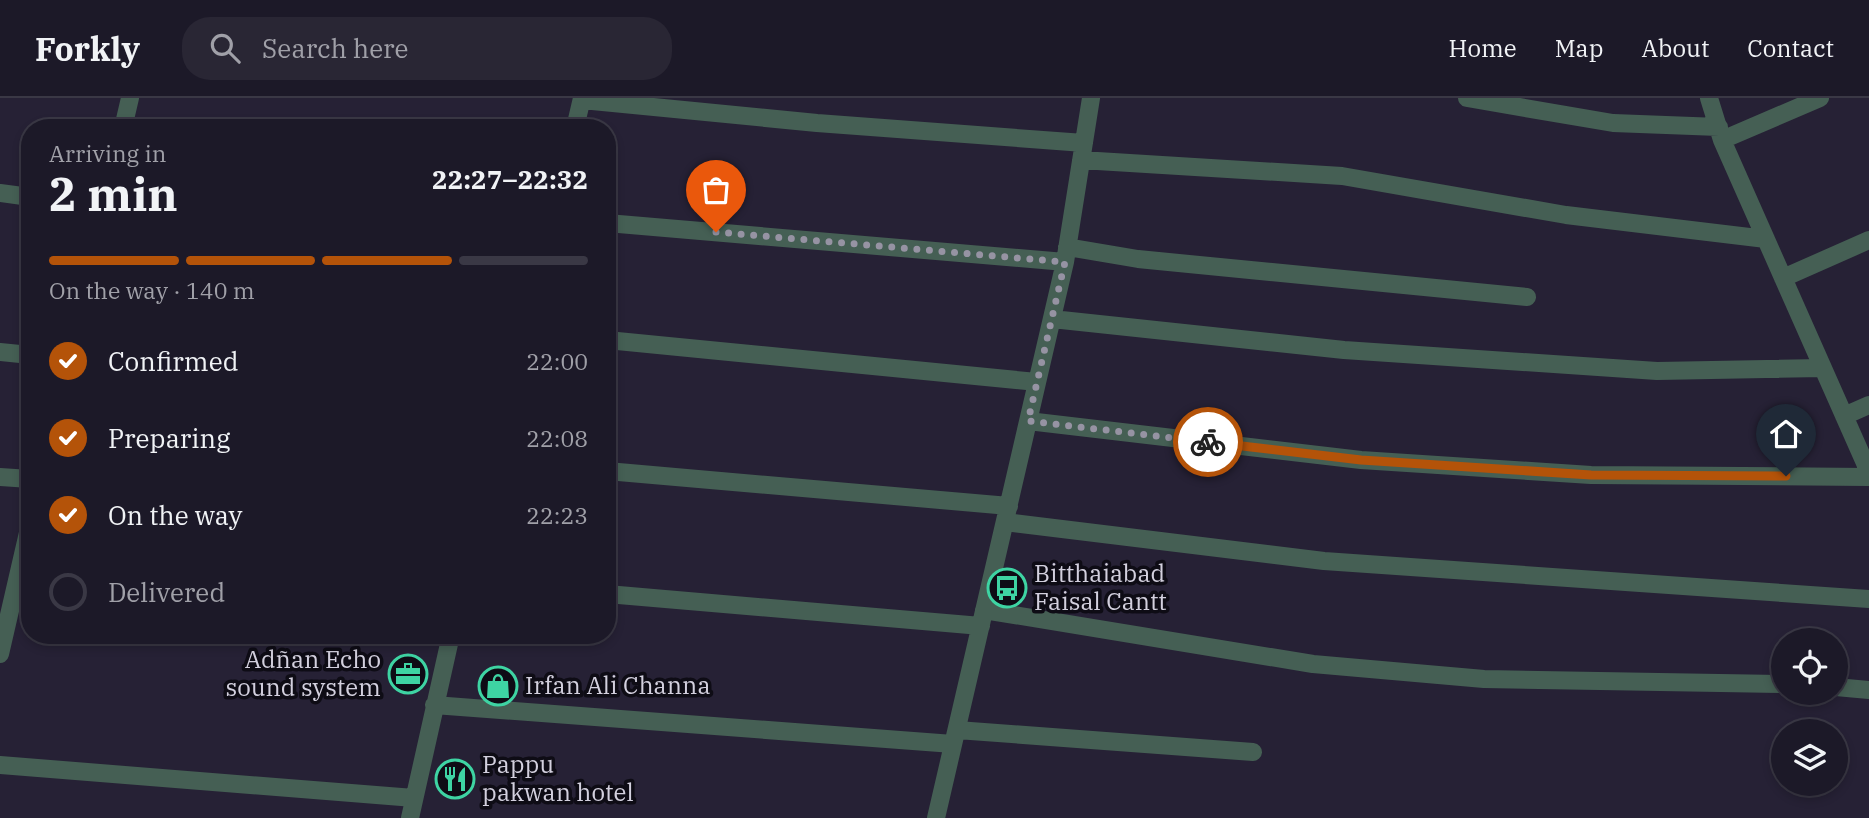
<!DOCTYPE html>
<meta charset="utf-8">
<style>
:root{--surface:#1c1928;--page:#292634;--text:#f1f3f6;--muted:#a0a0a8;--line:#3a3845;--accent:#b45309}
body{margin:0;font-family:"IBM Plex Serif",serif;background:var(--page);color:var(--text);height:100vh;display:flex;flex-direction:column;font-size:26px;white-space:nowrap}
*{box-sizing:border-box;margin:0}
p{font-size:23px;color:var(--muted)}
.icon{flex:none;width:38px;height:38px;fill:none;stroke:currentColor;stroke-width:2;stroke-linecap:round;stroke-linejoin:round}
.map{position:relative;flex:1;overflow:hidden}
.drawer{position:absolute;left:21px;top:21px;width:595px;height:525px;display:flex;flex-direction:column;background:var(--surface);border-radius:28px;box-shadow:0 4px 10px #0003,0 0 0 2px var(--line)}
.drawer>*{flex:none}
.fabs{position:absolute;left:1771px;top:530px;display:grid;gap:14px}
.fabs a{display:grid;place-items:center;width:77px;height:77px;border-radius:50%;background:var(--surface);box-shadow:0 4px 10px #0003,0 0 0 2px var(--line);font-size:35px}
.pin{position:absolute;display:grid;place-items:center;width:60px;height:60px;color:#fff;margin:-72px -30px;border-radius:50% 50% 50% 0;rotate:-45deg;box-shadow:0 0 7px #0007}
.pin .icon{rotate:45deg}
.courier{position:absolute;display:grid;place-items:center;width:70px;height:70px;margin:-35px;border:5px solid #b45309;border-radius:50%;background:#fff;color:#222;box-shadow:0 2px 9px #0007}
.headline em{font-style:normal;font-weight:800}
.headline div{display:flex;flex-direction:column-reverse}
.headline{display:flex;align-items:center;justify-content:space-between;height:119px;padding:0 28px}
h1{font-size:46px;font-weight:800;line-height:52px}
.bar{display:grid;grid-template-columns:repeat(4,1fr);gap:10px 7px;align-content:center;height:84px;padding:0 28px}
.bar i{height:9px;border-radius:5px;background:var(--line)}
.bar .selected{background:var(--accent)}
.bar p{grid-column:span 4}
ol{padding:0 28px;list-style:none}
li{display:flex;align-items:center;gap:21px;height:77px}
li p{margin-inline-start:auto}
li .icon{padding:7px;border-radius:50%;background:var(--accent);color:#fff;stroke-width:4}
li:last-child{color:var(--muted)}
li i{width:38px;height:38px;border:4px solid var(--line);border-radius:50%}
header{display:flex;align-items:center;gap:42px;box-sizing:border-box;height:98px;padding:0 35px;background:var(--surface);border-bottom:2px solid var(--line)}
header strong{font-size:33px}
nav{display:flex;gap:38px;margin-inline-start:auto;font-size:24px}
.search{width:490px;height:63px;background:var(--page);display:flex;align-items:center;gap:18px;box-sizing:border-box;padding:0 24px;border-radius:28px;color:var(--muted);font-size:26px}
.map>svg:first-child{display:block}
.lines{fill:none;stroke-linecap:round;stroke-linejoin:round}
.street{stroke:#455f54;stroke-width:18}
.done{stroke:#9693a3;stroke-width:7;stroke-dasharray:0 12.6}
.route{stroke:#b45309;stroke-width:9}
.labels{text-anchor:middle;stroke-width:7;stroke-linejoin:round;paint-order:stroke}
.poi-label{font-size:24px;fill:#d3d0de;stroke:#0e0c15;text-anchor:start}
</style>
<header>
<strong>Forkly</strong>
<div class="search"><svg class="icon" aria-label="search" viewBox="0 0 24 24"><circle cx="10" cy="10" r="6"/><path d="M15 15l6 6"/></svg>Search here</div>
<nav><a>Home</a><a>Map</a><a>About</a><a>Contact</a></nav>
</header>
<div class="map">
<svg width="1869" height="720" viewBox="0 0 1869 720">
<rect width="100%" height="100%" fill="#262135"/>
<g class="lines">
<!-- street -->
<path class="street" d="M1467,0L1613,25L1719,29
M1709,0L1722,42L1869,374
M582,2L817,25L1084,45
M123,30L130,0
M575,30L582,0
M1722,42L1820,0
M1081,62L1342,78L1566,117L1766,141
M0,95L30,99
M607,125L1065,164
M1067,149L1138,161L1527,199
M1783,180L1869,142
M1052,221L1344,252L1657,273L1823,270
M607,242L1037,284
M0,254L30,257
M1844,318L1869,307
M1028,323L1361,362L1591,377L1869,379
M607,373L1009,408
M0,379L30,381
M1005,424L1324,463L1869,501
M607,496L981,528
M984,512L1313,566L1484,581L1783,586
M426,537L451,539
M0,556L30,426
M1836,589L1869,592
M434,607L953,646
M957,632L1253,654
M0,667L414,700
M410,720L451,537
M936,720L1065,164L1091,0"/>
</g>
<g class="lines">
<!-- done -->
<path class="done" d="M716,134L1065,164L1028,323L1208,344"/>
<!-- route -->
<path class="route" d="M1208,344L1361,362L1591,377L1786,378"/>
</g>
<!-- icons -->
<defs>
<symbol id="bus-ring" viewBox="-11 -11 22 22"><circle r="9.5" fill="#0e0c15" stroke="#3ed4a3" stroke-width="1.5"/><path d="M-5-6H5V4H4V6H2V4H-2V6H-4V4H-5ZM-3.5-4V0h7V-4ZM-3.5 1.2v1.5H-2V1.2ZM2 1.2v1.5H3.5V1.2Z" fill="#3ed4a3"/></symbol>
<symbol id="office-ring" viewBox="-11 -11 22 22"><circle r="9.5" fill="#0e0c15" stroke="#3ed4a3" stroke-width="1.5"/><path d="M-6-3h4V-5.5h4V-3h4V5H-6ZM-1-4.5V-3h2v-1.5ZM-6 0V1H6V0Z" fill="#3ed4a3"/></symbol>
<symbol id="shop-ring" viewBox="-11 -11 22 22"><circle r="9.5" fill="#0e0c15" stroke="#3ed4a3" stroke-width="1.5"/><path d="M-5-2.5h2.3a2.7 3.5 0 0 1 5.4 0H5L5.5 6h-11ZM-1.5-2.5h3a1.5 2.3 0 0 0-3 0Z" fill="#3ed4a3"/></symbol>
<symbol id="restaurant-ring" viewBox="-11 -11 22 22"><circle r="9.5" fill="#0e0c15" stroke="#3ed4a3" stroke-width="1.5"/><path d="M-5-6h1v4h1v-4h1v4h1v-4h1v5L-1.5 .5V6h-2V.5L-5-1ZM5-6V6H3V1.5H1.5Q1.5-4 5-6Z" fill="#3ed4a3"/></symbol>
</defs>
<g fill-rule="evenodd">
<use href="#bus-ring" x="985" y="468" width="44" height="44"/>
<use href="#office-ring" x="386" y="554" width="44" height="44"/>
<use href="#shop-ring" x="476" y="566" width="44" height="44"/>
<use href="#restaurant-ring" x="433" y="659" width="44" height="44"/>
</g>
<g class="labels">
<!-- poi labels -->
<g class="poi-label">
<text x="1034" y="484">Bitthaiabad<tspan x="1034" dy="28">Faisal Cantt</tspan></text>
<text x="381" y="570" text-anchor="end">Adñan Echo<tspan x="381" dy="28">sound system</tspan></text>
<text x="525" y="596">Irfan Ali Channa</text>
<text x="482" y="675">Pappu<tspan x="482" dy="28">pakwan hotel</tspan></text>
</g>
</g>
</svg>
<div class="fabs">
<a><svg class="icon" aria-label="locate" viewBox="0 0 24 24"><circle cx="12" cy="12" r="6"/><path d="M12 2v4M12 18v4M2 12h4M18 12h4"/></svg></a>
<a><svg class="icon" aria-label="layers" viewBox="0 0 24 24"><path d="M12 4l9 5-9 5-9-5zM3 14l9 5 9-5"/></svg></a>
</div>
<div class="pin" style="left:716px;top:134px;background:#ea580c"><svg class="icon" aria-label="bag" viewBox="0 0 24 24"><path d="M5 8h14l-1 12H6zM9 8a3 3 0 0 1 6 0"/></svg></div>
<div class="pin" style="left:1786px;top:378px;background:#1f2937"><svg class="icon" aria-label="home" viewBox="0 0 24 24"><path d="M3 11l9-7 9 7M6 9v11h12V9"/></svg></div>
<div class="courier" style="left:1208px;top:344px"><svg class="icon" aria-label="bike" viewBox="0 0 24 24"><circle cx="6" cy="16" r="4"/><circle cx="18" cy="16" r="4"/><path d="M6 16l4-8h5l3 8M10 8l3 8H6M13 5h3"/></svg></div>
<section class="drawer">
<div class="headline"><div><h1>2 min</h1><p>Arriving in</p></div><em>22:27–22:32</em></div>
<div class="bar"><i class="selected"></i><i class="selected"></i><i class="selected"></i><i></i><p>On the way · 140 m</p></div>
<ol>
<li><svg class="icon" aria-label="check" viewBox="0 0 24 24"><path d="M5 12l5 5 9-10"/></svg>Confirmed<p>22:00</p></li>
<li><svg class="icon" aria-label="check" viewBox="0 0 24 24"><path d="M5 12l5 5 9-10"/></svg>Preparing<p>22:08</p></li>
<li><svg class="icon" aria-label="check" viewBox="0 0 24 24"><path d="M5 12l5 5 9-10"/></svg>On the way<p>22:23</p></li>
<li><i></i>Delivered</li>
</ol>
</section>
</div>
